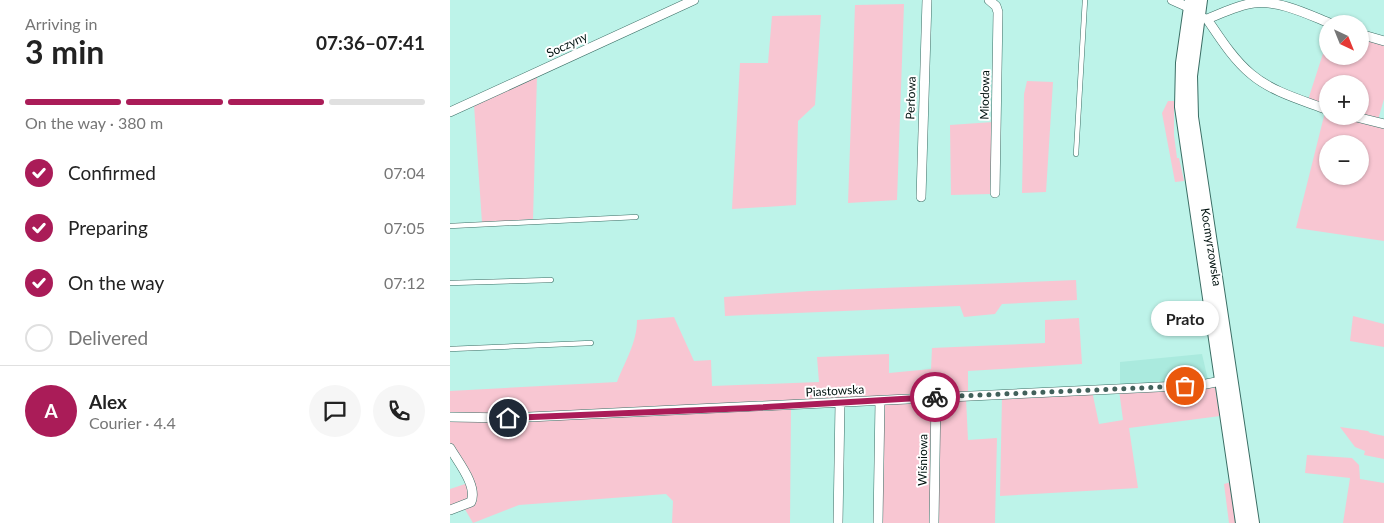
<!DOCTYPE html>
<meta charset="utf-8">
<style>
:root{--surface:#fff;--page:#f6f6f6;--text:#222;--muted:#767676;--line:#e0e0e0;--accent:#aa1c58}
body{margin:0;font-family:Lato,sans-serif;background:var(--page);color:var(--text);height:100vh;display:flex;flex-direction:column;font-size:19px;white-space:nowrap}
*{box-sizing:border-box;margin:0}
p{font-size:16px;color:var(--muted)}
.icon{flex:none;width:28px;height:28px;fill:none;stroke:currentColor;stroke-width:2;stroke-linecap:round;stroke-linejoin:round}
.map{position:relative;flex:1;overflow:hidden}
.sheet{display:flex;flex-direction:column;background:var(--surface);width:450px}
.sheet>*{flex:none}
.needle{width:32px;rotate:137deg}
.buttons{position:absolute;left:869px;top:15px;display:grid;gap:10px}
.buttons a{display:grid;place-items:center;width:50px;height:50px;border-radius:50%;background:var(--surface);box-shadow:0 1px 4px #0004;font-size:25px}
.pin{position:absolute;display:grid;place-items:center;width:42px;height:42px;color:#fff;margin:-21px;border:2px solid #fff;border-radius:50%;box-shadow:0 1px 5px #0007}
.courier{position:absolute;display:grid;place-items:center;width:50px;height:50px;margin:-25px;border:4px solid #aa1c58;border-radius:50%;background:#fff;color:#222;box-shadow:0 1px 6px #0007}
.bubble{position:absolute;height:35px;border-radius:18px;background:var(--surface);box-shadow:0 1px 4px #0004;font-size:16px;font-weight:700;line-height:35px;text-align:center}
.headline em{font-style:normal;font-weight:700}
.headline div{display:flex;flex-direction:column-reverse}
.headline{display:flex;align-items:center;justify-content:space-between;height:85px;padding:0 25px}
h1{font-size:32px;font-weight:700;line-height:38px}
.bar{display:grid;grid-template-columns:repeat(4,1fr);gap:8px 5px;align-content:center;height:60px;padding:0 25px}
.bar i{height:6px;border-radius:4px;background:var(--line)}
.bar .selected{background:var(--accent)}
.bar p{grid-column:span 4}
.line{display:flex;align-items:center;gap:12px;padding:0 25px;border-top:1px solid var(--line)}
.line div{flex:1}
.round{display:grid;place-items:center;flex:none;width:52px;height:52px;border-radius:26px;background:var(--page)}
ol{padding:0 25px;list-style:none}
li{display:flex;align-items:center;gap:15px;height:55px}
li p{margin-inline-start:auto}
li .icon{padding:5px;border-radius:50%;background:var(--accent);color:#fff;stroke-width:4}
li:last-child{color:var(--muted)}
li i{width:28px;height:28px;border:2px solid var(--line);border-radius:50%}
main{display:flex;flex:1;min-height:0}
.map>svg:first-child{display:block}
.built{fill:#aaeade}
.green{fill:#f8c6d2;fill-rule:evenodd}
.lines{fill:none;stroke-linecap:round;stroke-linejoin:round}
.service-casing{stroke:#3b6e65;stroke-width:5.5}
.minor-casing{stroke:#3b6e65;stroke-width:10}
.secondary-casing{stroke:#3b6e65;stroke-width:14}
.service{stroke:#fff;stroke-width:4.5}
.minor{stroke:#fff;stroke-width:9}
.secondary{stroke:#fff;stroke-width:12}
.done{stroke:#42615b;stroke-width:5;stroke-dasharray:0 9}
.route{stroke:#aa1c58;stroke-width:6}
.labels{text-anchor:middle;stroke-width:4;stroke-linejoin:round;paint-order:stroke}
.street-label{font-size:12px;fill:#00120f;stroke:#fff}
</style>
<main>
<section class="sheet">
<div class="headline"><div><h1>3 min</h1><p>Arriving in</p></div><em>07:36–07:41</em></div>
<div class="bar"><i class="selected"></i><i class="selected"></i><i class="selected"></i><i></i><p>On the way · 380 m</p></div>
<ol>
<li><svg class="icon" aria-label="check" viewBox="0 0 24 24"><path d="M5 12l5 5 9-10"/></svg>Confirmed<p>07:04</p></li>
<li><svg class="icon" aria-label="check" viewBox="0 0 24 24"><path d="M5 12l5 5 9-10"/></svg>Preparing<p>07:05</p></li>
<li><svg class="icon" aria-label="check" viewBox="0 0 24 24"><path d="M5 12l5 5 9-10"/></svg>On the way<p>07:12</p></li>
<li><i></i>Delivered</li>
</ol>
<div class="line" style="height:90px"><b class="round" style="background:var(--accent);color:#fff">A</b><div><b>Alex</b><p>Courier · 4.4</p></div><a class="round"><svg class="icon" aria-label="chat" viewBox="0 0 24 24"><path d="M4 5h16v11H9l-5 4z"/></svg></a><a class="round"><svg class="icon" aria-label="phone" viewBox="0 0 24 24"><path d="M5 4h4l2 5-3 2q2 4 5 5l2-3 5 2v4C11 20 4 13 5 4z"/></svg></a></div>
</section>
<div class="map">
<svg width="934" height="523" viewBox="0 0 934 523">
<rect width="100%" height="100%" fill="#bdf3e9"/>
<!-- built -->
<path class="built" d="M752,354L758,380L670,387V362Z"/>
<!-- green -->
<path class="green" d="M454,4L447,200L398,203L405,5Z
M371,15L365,105L348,121L346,205L282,209L290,63H318L322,16Z
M910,36L934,42V99L928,120L910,116V84H878L877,108L858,100L877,41L878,56H910Z
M87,76L83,219L32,223L24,105Z
M577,81L603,82L596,192L572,193L574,94Z
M718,101H724V135L727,158H729L734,181L725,182L712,113Z
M875,112L877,113L878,116H891L934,126V241L846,228ZM878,144H910V176H878Z
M543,122L541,194L501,195L500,125Z
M626,280L627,300L552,304L545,314L514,317L510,306L275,316L274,297L360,291Z
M903,316L934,324V347L900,341Z
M224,317L244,361L261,360L262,386L369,382L367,357L439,354V373L481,369L482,348L595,343V320L629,318L632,364L518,371V394L149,412L0,415V391L167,382C175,361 187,343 187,320Z
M765,385L770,416L679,428L688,488L550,496L552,396L642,391L649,424L673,420L669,390Z
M516,398L518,440L547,438L545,523H487L489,399Z
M485,399L483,523H431V402Z
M341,408L340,523H222L223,501L216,494L69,505L23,523L13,506L24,498L0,444V419Z
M890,427L918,431L920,433L934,436V459L914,455L915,451L905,447Z
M857,455L902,458L909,465L910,479L934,483V523H893L900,478L855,473Z
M781,482L786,523H779L774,484Z
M18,483L20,490L18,501L0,509V489Z"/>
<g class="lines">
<defs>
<path id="service" d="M626,154L635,0
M0,226L186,217
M0,283L101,280
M0,349L141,343"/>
<path id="minor" d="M539,0L546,6L548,12L545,193
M722,0L740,8
M749,17L757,19C770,38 783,59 801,74C822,92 852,100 878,110
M757,19C772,13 788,5 804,3C830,0 859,15 882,24
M910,34L934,41
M0,112L244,0
M902,116L934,124
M471,197L477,0
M0,417L58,418L751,385L771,381
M0,448C8,462 28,486 21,502L0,510
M388,523L390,403
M428,523L430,401
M484,523L486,397"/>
<path id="secondary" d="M741,0L732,63L731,107L792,523
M751,0L741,76L742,117L803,523"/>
</defs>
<!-- service casing -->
<use href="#service" class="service-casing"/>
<!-- minor casing -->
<use href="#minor" class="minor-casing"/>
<!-- secondary casing -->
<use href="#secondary" class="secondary-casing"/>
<!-- service -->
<use href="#service" class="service"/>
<!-- minor -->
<use href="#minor" class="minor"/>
<!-- secondary -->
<use href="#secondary" class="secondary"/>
</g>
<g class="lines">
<!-- done -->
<path class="done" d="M485,397L735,386"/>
<!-- route -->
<path class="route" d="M58,418L300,408L485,397"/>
</g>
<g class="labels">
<!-- street labels -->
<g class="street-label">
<text transform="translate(117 45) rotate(-25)" y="4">Soczyny</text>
<text transform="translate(535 95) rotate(-89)" y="4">Miodowa</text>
<text transform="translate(461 98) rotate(-88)" y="4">Perłowa</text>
<text transform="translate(761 247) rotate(81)" y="4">Kocmyrzowska</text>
<text transform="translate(385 391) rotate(-3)" y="4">Piastowska</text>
<text transform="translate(473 460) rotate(-89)" y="4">Wiśniowa</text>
</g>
</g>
</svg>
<div class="buttons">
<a><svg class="needle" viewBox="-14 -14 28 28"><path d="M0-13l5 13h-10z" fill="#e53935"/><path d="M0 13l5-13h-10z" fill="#767676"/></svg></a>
<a>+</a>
<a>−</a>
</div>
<div class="pin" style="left:735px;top:386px;background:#ea580c"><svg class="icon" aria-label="bag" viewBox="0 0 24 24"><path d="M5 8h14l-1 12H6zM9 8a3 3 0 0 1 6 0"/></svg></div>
<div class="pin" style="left:58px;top:418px;background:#1f2937"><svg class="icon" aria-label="home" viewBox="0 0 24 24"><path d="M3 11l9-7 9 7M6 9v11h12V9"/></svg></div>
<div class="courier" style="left:485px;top:397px"><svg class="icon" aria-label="bike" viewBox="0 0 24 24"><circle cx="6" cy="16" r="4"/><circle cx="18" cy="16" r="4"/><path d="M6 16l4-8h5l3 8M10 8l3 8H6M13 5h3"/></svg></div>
<div class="bubble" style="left:701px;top:301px;width:68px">Prato</div>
</div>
</main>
